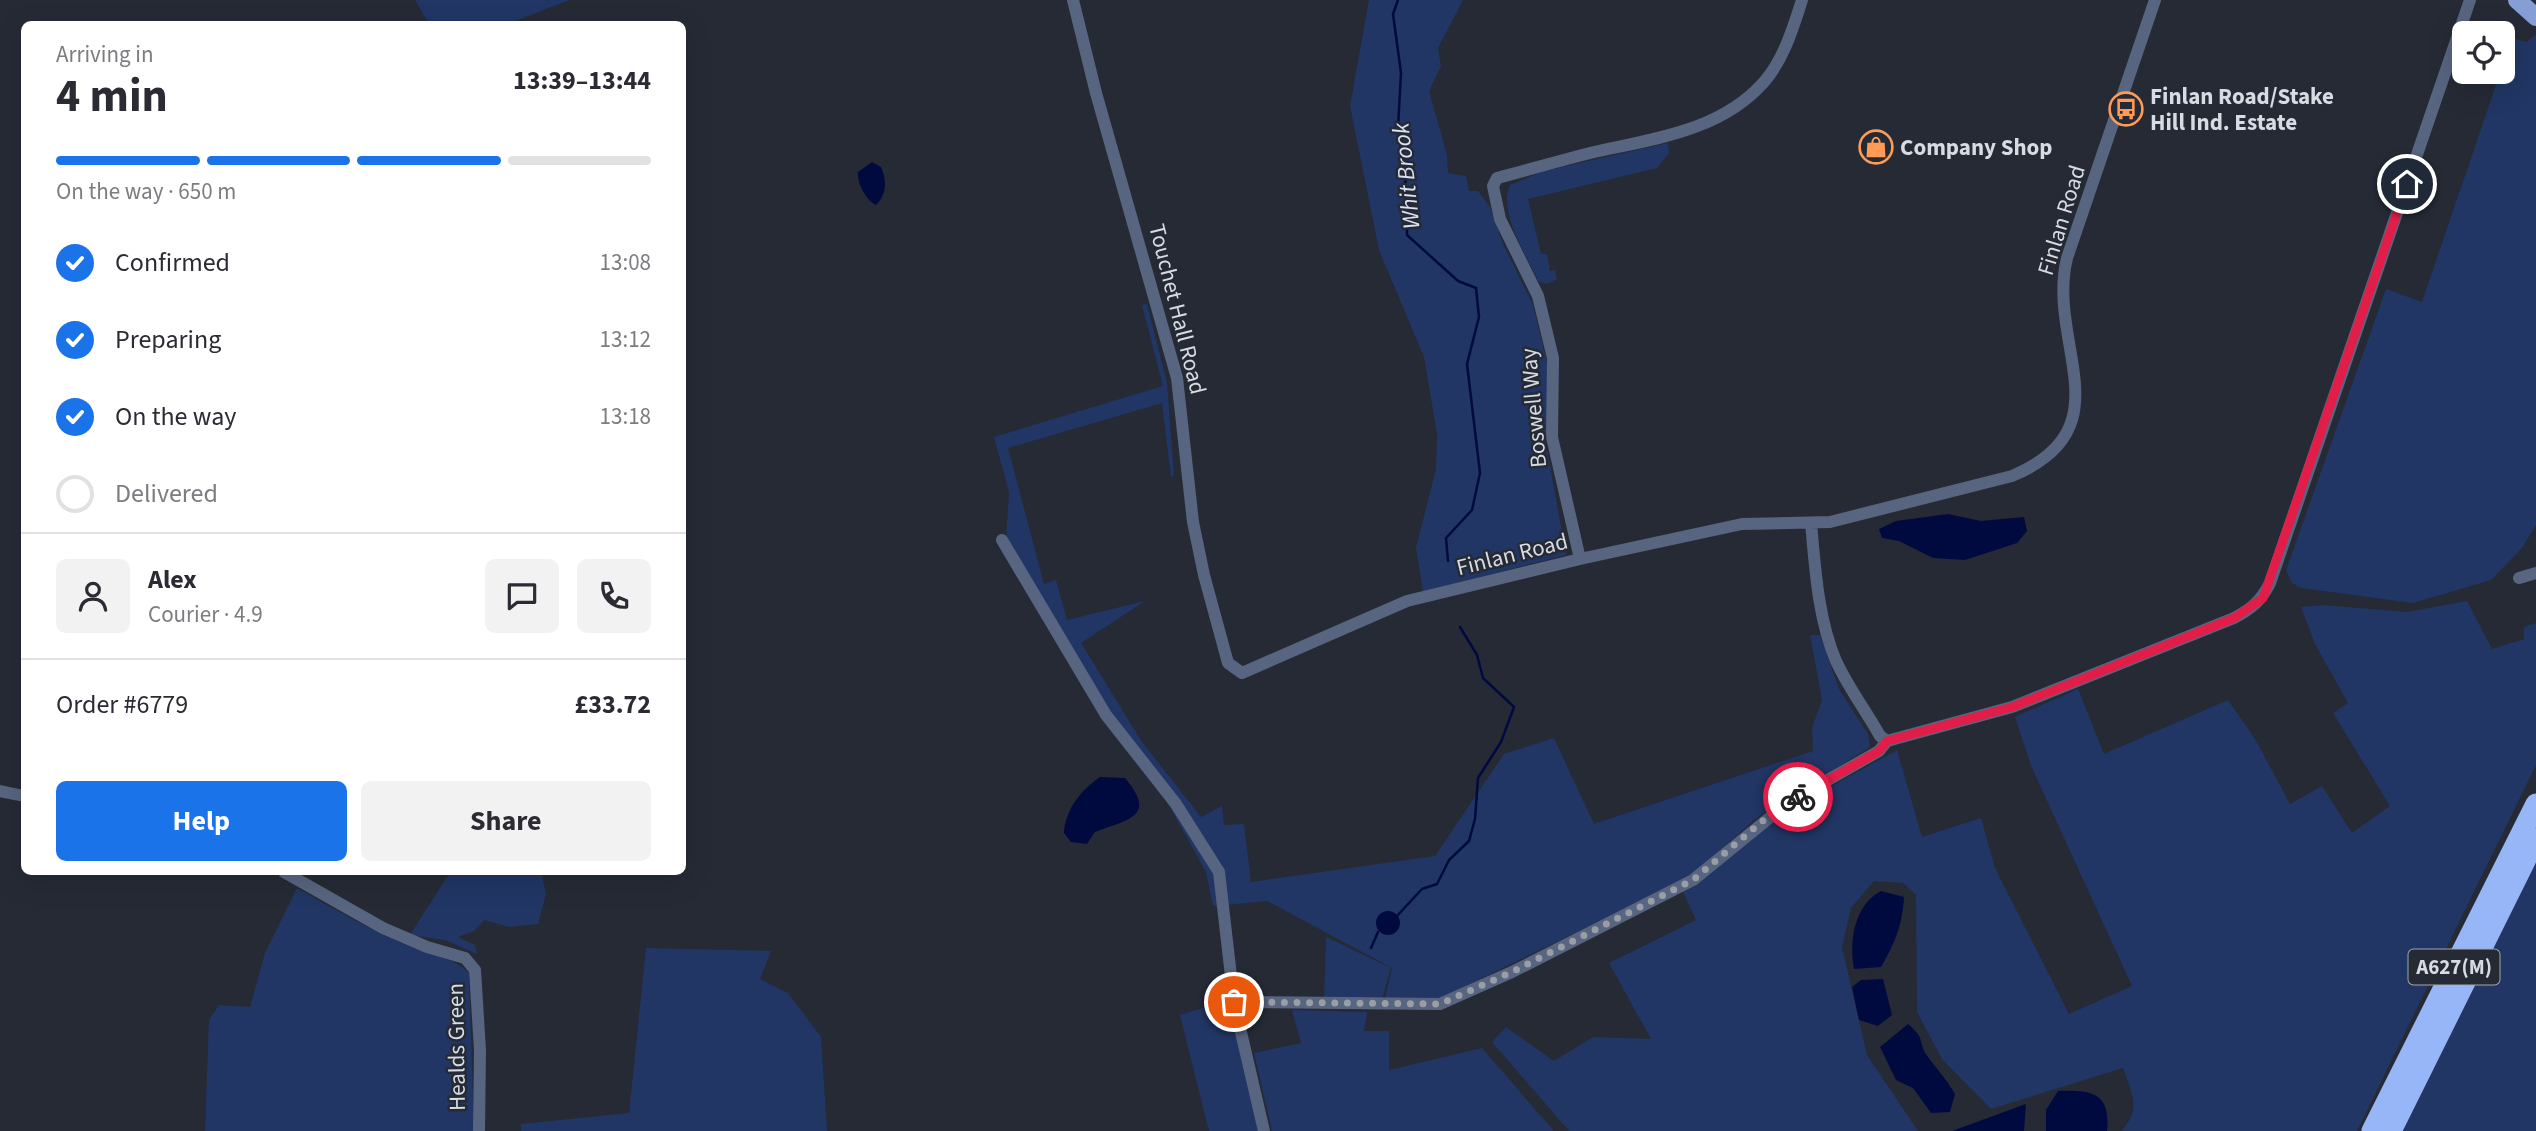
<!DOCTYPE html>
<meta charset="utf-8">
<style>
:root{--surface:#fff;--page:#f2f2f3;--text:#2b2b33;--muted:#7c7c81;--line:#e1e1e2;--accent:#1a73e8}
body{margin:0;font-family:"Source Sans 3",sans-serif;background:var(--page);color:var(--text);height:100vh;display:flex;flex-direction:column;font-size:26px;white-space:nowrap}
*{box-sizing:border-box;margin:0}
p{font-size:23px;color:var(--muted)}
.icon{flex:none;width:38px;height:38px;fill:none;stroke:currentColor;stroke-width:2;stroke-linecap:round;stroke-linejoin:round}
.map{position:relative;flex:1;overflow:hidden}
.side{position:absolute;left:21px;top:21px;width:665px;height:854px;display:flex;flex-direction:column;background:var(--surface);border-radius:10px;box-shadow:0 7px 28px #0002}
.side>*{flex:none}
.tools{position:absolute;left:2452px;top:21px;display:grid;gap:14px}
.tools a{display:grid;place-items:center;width:63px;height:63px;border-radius:10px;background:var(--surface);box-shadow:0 7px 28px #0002;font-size:35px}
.pin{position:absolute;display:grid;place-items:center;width:60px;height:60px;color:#fff;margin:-30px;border:4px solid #fff;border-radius:50%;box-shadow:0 2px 7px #0007}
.courier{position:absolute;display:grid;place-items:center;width:70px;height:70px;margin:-35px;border:5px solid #e11d48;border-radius:50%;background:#fff;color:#222;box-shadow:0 2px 9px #0007}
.summary em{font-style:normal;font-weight:700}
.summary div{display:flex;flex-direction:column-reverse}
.summary{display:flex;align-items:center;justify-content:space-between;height:119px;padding:0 35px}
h1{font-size:46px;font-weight:700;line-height:52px}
.bar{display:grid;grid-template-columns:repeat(4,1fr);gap:10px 7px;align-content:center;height:84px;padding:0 35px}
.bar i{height:9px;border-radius:5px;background:var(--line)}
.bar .on{background:var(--accent)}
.bar p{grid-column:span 4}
.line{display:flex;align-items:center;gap:18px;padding:0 35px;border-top:2px solid var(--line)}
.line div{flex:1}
.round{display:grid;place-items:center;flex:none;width:74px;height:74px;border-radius:10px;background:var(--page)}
ol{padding:0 35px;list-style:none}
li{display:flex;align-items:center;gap:21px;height:77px}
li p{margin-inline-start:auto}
li .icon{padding:7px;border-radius:50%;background:var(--accent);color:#fff;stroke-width:4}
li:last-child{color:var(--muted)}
li i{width:38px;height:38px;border:4px solid var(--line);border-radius:50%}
.primary-button{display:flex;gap:14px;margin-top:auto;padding:14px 35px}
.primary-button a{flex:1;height:80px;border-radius:10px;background:var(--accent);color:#fff;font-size:28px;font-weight:700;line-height:80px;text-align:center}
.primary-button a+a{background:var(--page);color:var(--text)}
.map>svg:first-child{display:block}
.green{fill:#213665}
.water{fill:#010a3f}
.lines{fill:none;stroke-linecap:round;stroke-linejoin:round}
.stream{stroke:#010a3f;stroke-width:2.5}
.street{stroke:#586580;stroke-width:12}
.primary{stroke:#859fd6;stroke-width:18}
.highway{stroke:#96b6f8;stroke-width:21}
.done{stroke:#999da5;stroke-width:7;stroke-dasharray:0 12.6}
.route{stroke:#e11d48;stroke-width:9}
.labels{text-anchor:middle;stroke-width:5;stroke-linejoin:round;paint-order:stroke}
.shield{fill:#252a35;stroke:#a2a6ae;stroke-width:2}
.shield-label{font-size:21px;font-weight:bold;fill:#d7dbe2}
.poi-label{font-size:23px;font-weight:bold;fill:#d7dbe2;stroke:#252a35;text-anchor:start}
.street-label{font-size:23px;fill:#d7dbe2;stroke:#252a35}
.water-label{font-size:24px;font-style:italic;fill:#dae3f5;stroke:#252a35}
</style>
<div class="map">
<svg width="2536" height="1131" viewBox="0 0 2536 1131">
<rect width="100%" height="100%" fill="#252a35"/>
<!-- green -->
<path class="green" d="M415,0H569L508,24H429Z
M1369,0H1463L1438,48L1441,66L1429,91L1447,155L1448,173L1466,176L1469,191H1478L1490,207L1503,244L1533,305L1550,376L1546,443L1566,555L1423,592L1416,548L1436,469L1437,434L1424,357L1379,250L1350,106Z
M2536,34V525L2522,548L2491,580L2413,603L2301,588L2292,583L2286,570L2386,289L2422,302L2512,38L2527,42Z
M1668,143L1669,153L1657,168L1528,199L1541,254H1547L1550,271L1555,270L1557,279L1547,284L1538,281C1527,256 1498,213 1510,185L1544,171Z
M1147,304L1167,383L1174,476L1171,477L1162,403L1008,448L1044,584L1056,580L1067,620L1145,601L1081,643L1142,742L1201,817L1222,806L1224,825L1244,824L1251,882L1435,856L1504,754L1554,738L1594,824L1813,751L1812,728L1822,700L1810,635H1820L1839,689L1868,734L1870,747L1755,819L1690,877L1437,1000L1385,999L1392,968L1267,901L1213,906L1206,872L1163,795L1097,710L1005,557L1009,492L994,437L1163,386L1142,305Z
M2467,601L2492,649L2524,639V627L2536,623V765L2357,1131H2121C2142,1109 2132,1094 2123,1068L1991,1109L1942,1059L1917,1012L1916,895L1903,883L1874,881L1851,908L1842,947L1867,1055L1918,1131H1569L1492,1042L1506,1027L1554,1061L1593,1037L1651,1039L1609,963L1696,920L1682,890L1783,813L1897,750L1922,837L1981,818L1995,868L2069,1014L2132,986L2032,768L2015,717L2078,689L2104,754L2228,700L2255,739L2290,804L2322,786L2352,833L2390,806L2333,713L2348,703L2315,644L2301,607L2323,605L2407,612Z
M2536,860V1131H2401Z
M450,872H541L546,894L538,924L509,927L484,920L474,931L458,937L475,945L477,954L445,940L410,935Z
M297,888C334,909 370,930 409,946C430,955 453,957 469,973L474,1131H205L209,1020L219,1005L250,1007L265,953Z
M1326,937L1391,968L1382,999H1324Z
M646,948L771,951L760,979L788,993L821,1037L827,1131H521V1124L629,1113Z
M1230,1000L1259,1131H1209L1180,1015Z
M1292,1010L1367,1012L1364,1031H1389V1070L1482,1048L1554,1131H1272L1254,1053L1301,1043Z"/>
<!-- water -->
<path class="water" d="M872,162L881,167C887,181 887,194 876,205C866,200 857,184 858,172Z
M1948,514L1981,521L2024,517L2027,531L2017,543L1965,560L1933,558L1899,541L1882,538L1879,529L1896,521Z
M1100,777L1125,778C1159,818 1125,820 1095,832L1087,844L1071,842L1064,833C1065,810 1081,790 1100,777Z
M1881,891L1904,897C1903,924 1894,945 1881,967L1854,969C1849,942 1854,905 1881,891Z
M1376 923a12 12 0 1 1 24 0a12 12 0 1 1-24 0Z
M1883,979L1892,1015L1878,1026L1859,1020L1852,987L1861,980Z
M1908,1024C1927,1040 1917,1042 1928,1057C1937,1069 1947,1080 1955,1094L1950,1112L1931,1113L1913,1088L1896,1080L1880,1047Z
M2058,1091C2091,1090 2111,1092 2107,1131H2046V1110Z
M2026,1104L2024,1131H1952Z"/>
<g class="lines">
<!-- stream -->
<path class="stream" d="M1398,0L1393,14L1401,73L1398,127L1406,187L1407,235L1458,281L1476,288L1479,317L1467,364L1480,473L1472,510L1446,538L1448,561
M1397,916L1422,889L1437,884L1449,860L1469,841L1475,819L1478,778L1501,742L1514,707L1483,678L1477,655L1460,627
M1371,948L1378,932"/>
<!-- street -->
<path class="street" d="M1073,0L1096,93L1177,378L1193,522L1204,575L1228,663L1242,673L1407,601L1580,559L1742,524L1830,522L2012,476C2127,428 2046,344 2067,258L2155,0
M1811,523C1815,567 1818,619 1836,661C1848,687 1866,711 1880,736L1887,741
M1002,540L1106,715L1176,804L1219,872L1234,1002L1264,1131
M1580,559L1552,437L1553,358L1538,296L1500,219L1493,186L1497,178C1528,170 1558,161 1590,153C1651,139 1720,132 1764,82C1784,59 1793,28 1802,0
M2519,578L2536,573
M0,791L24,796
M284,872L383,928L427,947L465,958L475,970L480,1050L479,1131
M1234,1002L1440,1004L1512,972L1693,880L1789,802L1879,751L1887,741L2012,707L2234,618C2251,609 2261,601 2270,583L2470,0"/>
<!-- primary -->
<path class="primary" d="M2517,0L2536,17"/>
<!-- highway -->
<path class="highway" d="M2372,1131L2536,804
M2391,1131L2536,839"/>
</g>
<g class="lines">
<!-- done -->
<path class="done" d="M1234,1002L1440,1004L1512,972L1693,880L1765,819L1798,797"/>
<!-- route -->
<path class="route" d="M1798,797L1879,751L1887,741L2012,707L2234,618L2263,598L2407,184"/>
</g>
<!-- icons -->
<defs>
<symbol id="bus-ring" viewBox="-11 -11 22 22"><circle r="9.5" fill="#252a35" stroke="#fe9c57" stroke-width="1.5"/><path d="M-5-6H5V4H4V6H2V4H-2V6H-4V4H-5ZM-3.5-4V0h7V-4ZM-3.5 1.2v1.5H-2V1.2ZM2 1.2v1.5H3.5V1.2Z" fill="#fe9c57"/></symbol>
<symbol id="shop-ring" viewBox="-11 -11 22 22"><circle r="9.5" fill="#252a35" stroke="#fe9c57" stroke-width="1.5"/><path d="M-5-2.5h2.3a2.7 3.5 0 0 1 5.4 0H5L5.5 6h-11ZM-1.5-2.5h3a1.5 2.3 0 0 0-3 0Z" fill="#fe9c57"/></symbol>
</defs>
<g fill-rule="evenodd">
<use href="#bus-ring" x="2107" y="90" width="38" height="38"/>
<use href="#shop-ring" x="1857" y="128" width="38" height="38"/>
</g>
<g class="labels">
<!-- shield labels -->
<rect class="shield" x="2408.5" y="949.5" width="91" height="35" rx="5"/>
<g class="shield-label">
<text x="2454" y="974">A627(M)</text>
</g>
<!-- poi labels -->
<g class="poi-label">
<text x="2150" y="104">Finlan Road/Stake<tspan x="2150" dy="26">Hill Ind. Estate</tspan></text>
<text x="1900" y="155">Company Shop</text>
</g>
<!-- street labels -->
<g class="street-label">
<text transform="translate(2061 220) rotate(-73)" y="8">Finlan Road</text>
<text transform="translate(1178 309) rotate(76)" y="8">Touchet Hall Road</text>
<text transform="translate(1533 408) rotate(-95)" y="8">Boswell Way</text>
<text transform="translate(1512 554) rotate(-14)" y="8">Finlan Road</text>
<text transform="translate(456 1047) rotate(-91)" y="8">Healds Green</text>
</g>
<!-- water labels -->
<g class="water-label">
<text transform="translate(1406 176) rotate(-96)" y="8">Whit Brook</text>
</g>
</g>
</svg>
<div class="tools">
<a><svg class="icon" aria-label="locate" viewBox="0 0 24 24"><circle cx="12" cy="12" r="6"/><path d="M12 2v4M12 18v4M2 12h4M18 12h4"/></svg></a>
</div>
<div class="pin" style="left:1234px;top:1002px;background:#ea580c"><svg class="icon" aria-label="bag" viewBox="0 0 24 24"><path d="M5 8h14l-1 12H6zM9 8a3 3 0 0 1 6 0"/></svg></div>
<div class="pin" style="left:2407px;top:184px;background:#1f2937"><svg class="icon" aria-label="home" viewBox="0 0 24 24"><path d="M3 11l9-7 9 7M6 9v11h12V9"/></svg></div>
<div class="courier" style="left:1798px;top:797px"><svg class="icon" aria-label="bike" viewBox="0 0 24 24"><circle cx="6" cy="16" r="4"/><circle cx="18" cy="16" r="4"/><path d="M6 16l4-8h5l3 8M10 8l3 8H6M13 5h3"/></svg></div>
<section class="side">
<div class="summary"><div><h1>4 min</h1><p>Arriving in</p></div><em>13:39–13:44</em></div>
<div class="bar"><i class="on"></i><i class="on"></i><i class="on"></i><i></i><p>On the way · 650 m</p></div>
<ol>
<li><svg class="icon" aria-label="check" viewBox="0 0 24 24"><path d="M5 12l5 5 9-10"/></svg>Confirmed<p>13:08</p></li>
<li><svg class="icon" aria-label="check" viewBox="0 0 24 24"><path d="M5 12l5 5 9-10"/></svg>Preparing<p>13:12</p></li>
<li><svg class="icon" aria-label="check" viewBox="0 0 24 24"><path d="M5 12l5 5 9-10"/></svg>On the way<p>13:18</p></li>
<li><i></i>Delivered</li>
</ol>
<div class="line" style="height:126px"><a class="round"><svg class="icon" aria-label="person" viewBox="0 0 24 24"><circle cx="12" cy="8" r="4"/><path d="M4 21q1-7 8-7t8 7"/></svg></a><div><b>Alex</b><p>Courier · 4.9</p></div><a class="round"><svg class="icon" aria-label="chat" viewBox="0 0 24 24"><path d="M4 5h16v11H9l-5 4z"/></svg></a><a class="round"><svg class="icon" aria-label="phone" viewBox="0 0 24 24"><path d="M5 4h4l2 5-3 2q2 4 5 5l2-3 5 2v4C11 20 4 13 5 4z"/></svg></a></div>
<div class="line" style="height:91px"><div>Order #6779</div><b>£33.72</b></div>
<div class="primary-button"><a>Help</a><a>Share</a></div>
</section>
</div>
